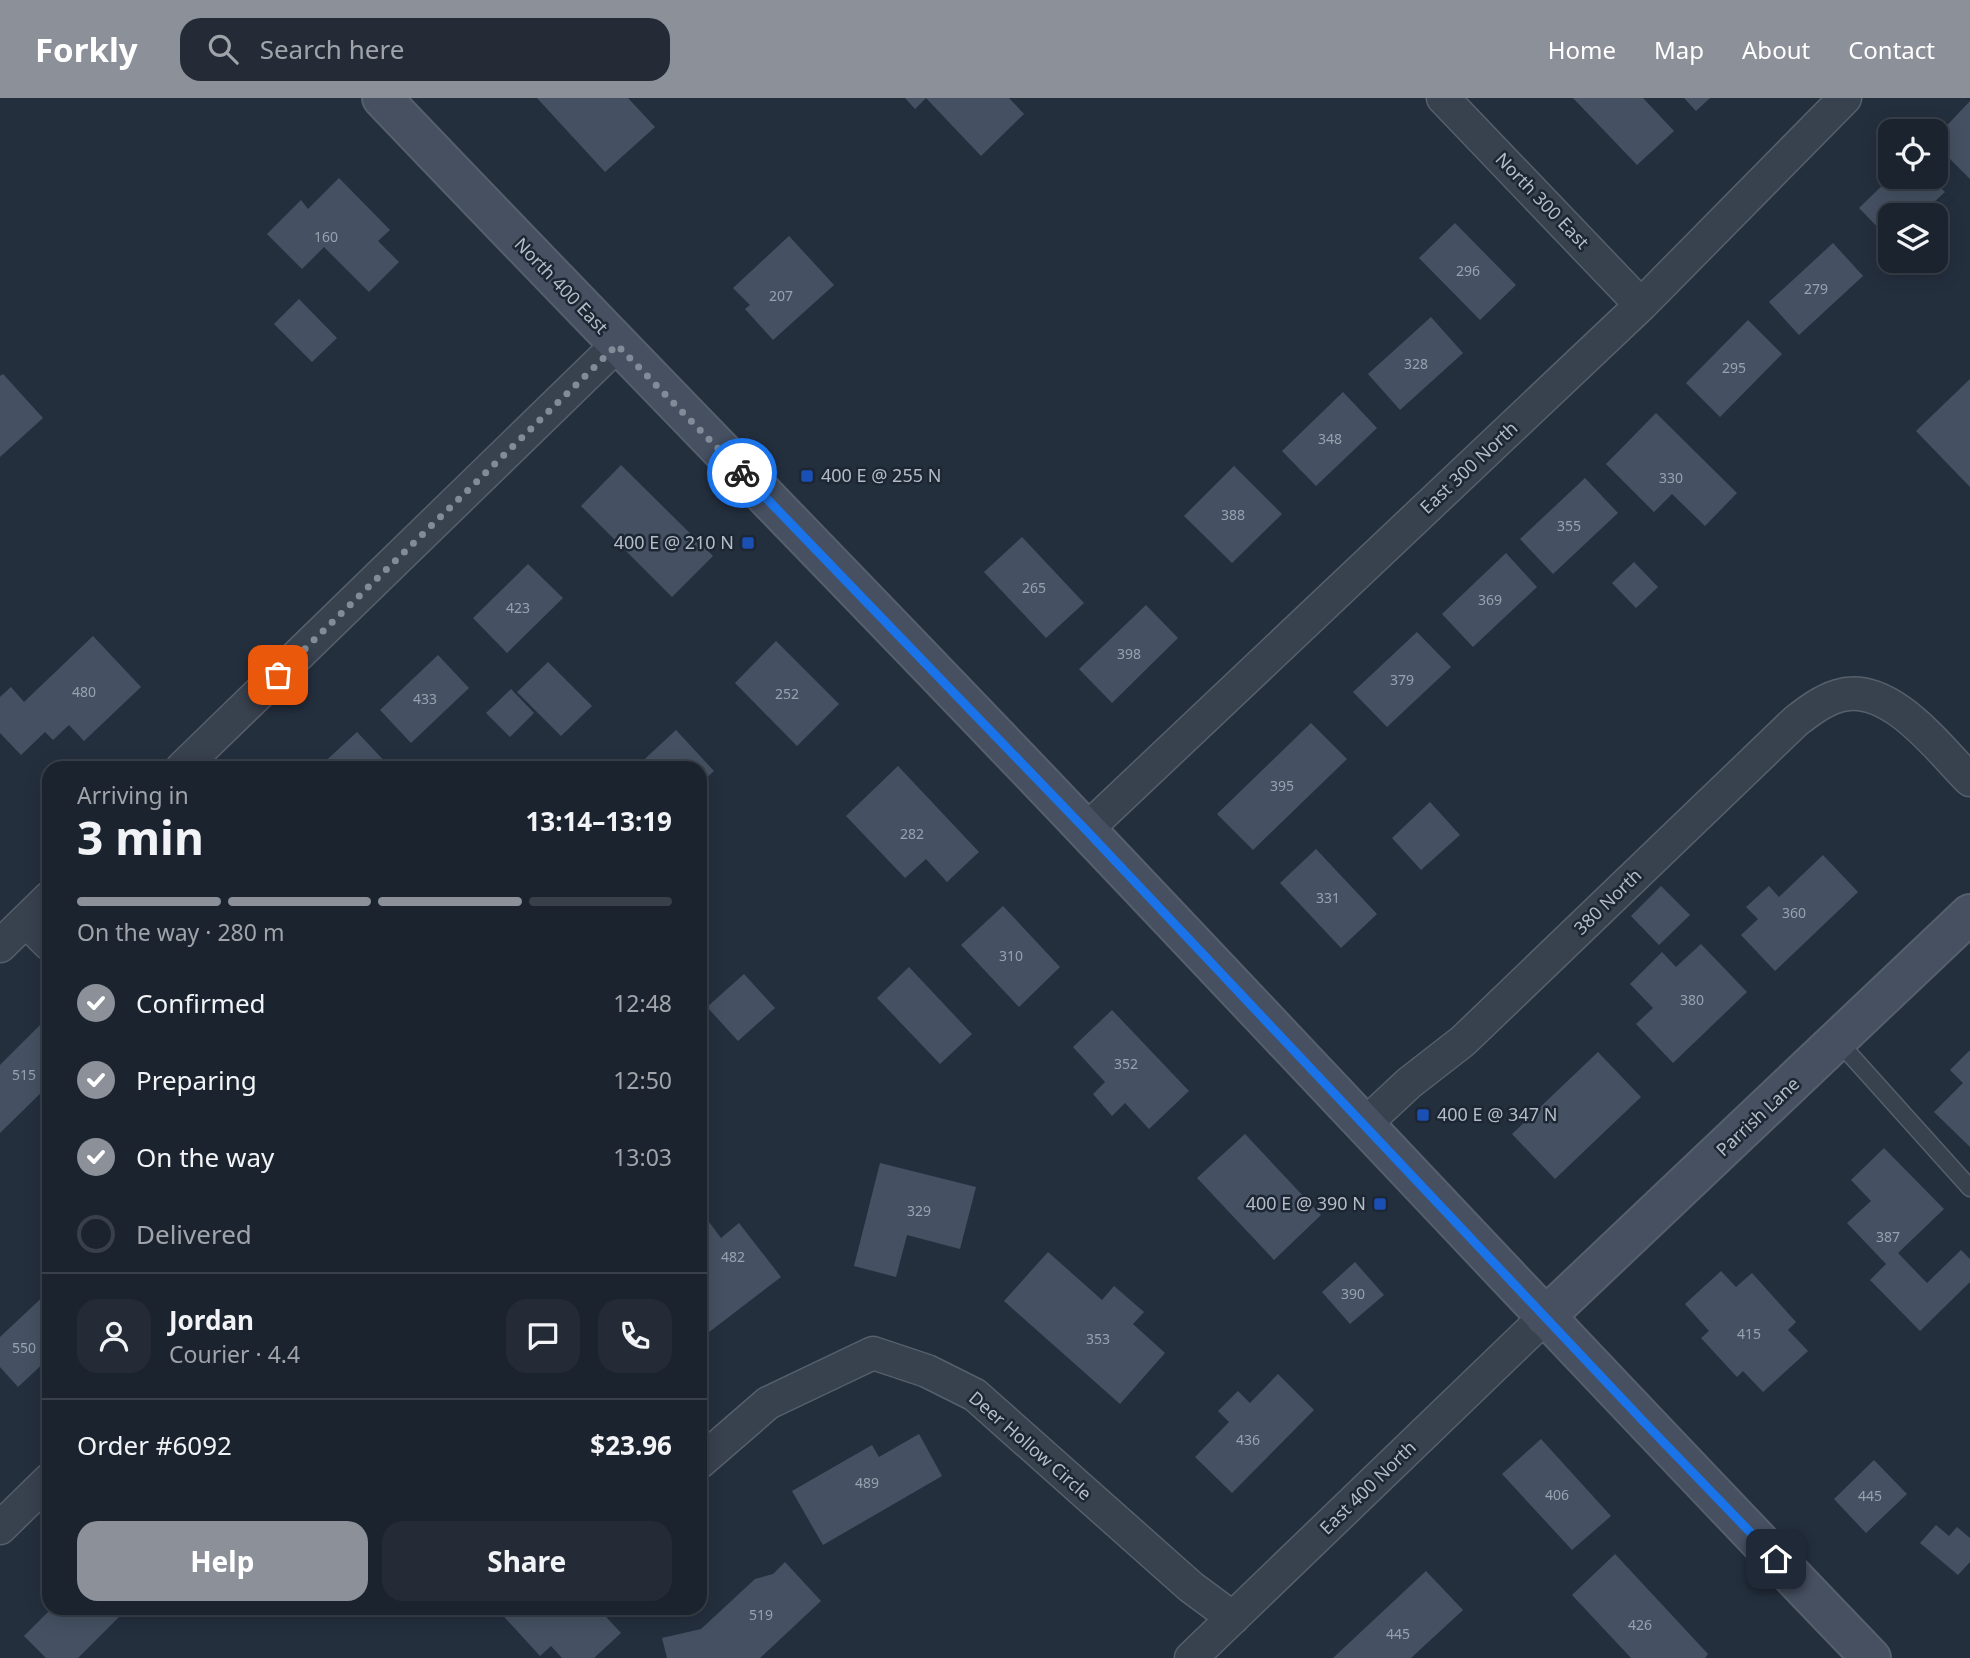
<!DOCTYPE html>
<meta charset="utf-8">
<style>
:root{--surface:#1b232e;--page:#242b36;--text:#f1f3f6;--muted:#a0a4aa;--line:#39404a;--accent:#8c9099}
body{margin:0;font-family:"Noto Sans",sans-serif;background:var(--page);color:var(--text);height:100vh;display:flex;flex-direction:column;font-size:26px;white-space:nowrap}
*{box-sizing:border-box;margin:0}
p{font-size:23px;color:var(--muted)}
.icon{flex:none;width:38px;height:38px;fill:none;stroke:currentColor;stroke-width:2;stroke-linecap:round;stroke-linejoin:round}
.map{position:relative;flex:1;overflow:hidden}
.side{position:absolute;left:42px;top:663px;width:665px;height:854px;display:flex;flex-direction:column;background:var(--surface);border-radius:21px;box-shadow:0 4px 18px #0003,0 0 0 2px var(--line)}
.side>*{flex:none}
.buttons{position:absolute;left:1878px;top:21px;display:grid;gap:14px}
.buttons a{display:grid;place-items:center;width:70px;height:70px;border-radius:14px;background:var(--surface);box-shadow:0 4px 18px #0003,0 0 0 2px var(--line);font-size:35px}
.pin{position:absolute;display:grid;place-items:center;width:60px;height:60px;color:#fff;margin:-30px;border-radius:14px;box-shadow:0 4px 10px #0006}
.courier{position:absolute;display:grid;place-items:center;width:70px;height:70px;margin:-35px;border:5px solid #1a73e8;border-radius:50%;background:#fff;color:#222;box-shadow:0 2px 9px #0007}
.headline em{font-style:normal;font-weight:700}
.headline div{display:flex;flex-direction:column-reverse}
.headline{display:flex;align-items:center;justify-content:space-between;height:119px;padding:0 35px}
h1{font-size:46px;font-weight:700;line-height:52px}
.bar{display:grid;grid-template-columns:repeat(4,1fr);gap:10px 7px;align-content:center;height:84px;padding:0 35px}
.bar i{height:9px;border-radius:5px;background:var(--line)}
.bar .selected{background:var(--accent)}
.bar p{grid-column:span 4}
.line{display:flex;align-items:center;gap:18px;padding:0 35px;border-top:2px solid var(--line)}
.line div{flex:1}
.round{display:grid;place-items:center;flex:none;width:74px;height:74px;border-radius:21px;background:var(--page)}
ol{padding:0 35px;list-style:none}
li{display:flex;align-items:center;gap:21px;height:77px}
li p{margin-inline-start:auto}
li .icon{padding:7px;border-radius:50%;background:var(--accent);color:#fff;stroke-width:4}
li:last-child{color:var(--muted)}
li i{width:38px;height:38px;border:4px solid var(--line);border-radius:50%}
.cta{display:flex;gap:14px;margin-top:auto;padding:14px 35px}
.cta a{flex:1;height:80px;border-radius:21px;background:var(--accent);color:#fff;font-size:28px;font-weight:700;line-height:80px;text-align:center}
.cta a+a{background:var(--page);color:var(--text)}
header{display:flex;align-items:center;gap:42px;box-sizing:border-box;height:98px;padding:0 35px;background:var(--accent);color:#fff}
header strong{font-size:33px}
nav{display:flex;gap:38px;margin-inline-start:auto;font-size:24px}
.search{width:490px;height:63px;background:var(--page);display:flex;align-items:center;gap:18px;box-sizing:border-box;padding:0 24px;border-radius:21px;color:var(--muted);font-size:26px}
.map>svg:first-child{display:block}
.building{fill:#455162}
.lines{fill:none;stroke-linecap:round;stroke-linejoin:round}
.lane-casing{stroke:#565f6c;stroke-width:19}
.street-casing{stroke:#565f6c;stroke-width:35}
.secondary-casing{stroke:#565f6c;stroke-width:42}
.lane{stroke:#38414e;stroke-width:16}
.street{stroke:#38414e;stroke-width:32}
.secondary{stroke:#465061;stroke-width:38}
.done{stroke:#828b98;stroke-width:7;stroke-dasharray:0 12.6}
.route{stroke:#1a73e8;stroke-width:9}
.transit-dot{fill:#1a4fb4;stroke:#1d2633;stroke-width:2.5}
.labels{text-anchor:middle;stroke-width:5;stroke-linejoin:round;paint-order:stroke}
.number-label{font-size:14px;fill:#98a1af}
.street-label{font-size:18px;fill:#b4bcc9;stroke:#1d2633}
.poi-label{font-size:18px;fill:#b4bcc9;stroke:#1d2633;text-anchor:start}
</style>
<header>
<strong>Forkly</strong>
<div class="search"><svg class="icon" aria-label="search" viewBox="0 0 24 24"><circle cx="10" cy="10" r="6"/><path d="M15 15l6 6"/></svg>Search here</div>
<nav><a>Home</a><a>Map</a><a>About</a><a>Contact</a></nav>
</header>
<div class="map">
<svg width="1970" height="1560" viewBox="0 0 1970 1560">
<rect width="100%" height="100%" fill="#242f3e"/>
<!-- building -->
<path class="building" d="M537,0H628L655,29L605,74Z
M905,0H1009L1024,16L981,58L926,0L915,11Z
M1573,0H1643L1674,33L1637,67Z
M1684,0H1710L1696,13Z
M1970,3V81L1936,47V39Z
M1891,79H1930L1945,94L1920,117H1890V142L1859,110Z
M339,80L390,132L378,143L399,164L369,194L324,149L302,171L267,136L301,102L308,111Z
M1455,125L1516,187L1480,222L1419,160Z
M789,138L834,187L773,242L745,211L750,207L733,190Z
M1833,145L1863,178L1799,237L1769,204Z
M299,201L337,240L312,264L274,226Z
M1431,219L1463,255L1400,312L1368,276Z
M1748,222L1782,256L1720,319L1686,285Z
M3,276L43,320L0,359V278Z
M1970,281V389L1916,333Z
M1343,294L1377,330L1316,388L1282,353Z
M1656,315L1737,395L1705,428L1672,396L1654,414L1606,366Z
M621,367L713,458L672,499L581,408Z
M1234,368L1282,416L1232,465L1184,418Z
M1585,380L1618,415L1553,476L1520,441Z
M1022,439L1084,505L1046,540L984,474Z
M1506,455L1537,489L1473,549L1442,516Z
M1634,464L1658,489L1636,510L1612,485Z
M528,466L563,500L507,555L473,520Z
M1146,507L1178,540L1112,605L1079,571Z
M1417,534L1451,569L1387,629L1353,594Z
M93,538L141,589L84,643L69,627L53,642L45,634L21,657L0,635V599L11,589L24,604Z
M776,543L839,606L797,648L735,585Z
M438,557L469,590L411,645L380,612Z
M548,564L592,608L561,638L517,594Z
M511,591L534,615L510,639L486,615Z
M1311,625L1347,661L1253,752L1217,716Z
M676,632L714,673L700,686V670H635Z
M357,634L391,670H318Z
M898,668L979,754L947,784L926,761L905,780L846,718Z
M1430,704L1460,737L1421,772L1392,740Z
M1316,751L1377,816L1341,850L1280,785Z
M1823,757L1858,794L1775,873L1741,837L1758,821L1746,809L1769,788L1779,799Z
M1661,788L1690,817L1659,847L1631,818Z
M1003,808L1060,869L1019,909L961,847Z
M1701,846L1747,894L1673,965L1636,926L1653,910L1630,886L1662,854L1676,869Z
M909,869L972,936L940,966L877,900Z
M744,876L775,910L738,943L707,909Z
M1112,912L1189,993L1149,1031L1125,1005L1112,1018L1093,996L1105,984L1073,949Z
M44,923L49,928V987L0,1035V967Z
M1970,952V1049L1934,1014L1963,985L1950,972Z
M1598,954L1641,999L1555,1081L1512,1036Z
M1245,1036L1321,1117L1274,1162L1197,1080Z
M1884,1050L1944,1111L1898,1155L1927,1185L1961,1152L1970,1161V1184L1920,1233L1870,1182L1886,1166L1847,1125L1871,1103L1851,1082Z
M880,1065L976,1089L960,1151L907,1137L896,1179L854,1168Z
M700,1112L721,1140L739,1125L781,1179L700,1241Z
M1048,1154L1102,1202L1114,1188L1144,1214L1133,1226L1165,1255L1120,1306L1004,1203Z
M1355,1164L1384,1197L1350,1226L1322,1194Z
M1721,1173L1736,1189L1752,1175L1796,1224L1788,1232L1808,1253L1763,1294L1743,1273L1737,1279L1701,1240L1709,1233L1685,1206Z
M49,1193V1260L18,1289L0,1269V1239Z
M1278,1276L1314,1312L1232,1395L1195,1359L1229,1324L1218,1313L1238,1293L1250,1305Z
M919,1336L942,1378L823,1447L792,1393L872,1347L879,1359Z
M1541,1341L1611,1418L1572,1452L1502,1376Z
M1874,1362L1907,1396L1866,1435L1834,1401Z
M1936,1427L1949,1438L1957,1429L1970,1440V1464L1958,1477L1920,1445Z
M1615,1456L1708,1556L1705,1560H1631L1572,1497Z
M785,1464L821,1503L760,1560H667L662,1540L701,1531L755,1481L773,1476Z
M1426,1473L1463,1512L1411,1560H1333Z
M52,1510H128L78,1560H46L24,1538Z
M496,1510H598L621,1535L594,1560H562L551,1548L540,1558Z"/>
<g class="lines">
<defs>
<path id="lane" d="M1838,943L1970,1090"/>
<path id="street" d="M1443,0L1641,207
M182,670L617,247
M1086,732L1641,207L1845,0
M26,823L49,846
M0,848L49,800
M1364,1027L1409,985L1463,943L1796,623C1809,613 1822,603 1838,598C1889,582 1939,651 1970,682
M700,1364L768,1305L873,1255L927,1273L975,1297L1191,1489L1233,1520
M0,1430L49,1382
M1191,1560L1545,1219"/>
<path id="secondary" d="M382,0C616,246 855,488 1088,734C1349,1009 1608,1287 1871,1560
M1545,1219L1970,816"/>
</defs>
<!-- lane casing -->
<use href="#lane" class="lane-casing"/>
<!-- street casing -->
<use href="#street" class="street-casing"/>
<!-- secondary casing -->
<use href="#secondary" class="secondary-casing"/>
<!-- lane -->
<use href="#lane" class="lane"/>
<!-- street -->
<use href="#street" class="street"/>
<!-- secondary -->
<use href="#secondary" class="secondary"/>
</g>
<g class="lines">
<!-- done -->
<path class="done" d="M278,577L617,247L742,375"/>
<!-- route -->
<path class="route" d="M742,375L1086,732L1643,1323L1776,1461"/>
</g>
<!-- markers -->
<g class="transit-dot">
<rect x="800" y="371" width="14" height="14" rx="3.5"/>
<rect x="741" y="438" width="14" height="14" rx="3.5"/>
<rect x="1416" y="1010" width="14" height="14" rx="3.5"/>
<rect x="1373" y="1099" width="14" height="14" rx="3.5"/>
</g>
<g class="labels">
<!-- number labels -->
<g class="number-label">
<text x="326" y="144">160</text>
<text x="1468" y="178">296</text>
<text x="1816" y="196">279</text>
<text x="781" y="203">207</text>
<text x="1416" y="271">328</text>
<text x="1734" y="275">295</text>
<text x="1330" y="346">348</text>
<text x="1671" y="385">330</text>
<text x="1233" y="422">388</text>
<text x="1569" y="433">355</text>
<text x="1034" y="495">265</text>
<text x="1490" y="507">369</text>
<text x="518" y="515">423</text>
<text x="1129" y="561">398</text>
<text x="1402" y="587">379</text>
<text x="84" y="599">480</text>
<text x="787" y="601">252</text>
<text x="425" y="606">433</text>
<text x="1282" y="693">395</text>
<text x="912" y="741">282</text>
<text x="1328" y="805">331</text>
<text x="1794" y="820">360</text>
<text x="1011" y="863">310</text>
<text x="1692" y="907">380</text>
<text x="1126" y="971">352</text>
<text x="24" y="982">515</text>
<text x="919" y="1118">329</text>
<text x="1888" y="1144">387</text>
<text x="733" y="1164">482</text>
<text x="1353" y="1201">390</text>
<text x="1749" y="1241">415</text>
<text x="1098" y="1246">353</text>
<text x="24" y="1255">550</text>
<text x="1248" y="1347">436</text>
<text x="867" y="1390">489</text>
<text x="1557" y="1402">406</text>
<text x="1870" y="1403">445</text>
<text x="761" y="1522">519</text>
<text x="1640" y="1532">426</text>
<text x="1398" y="1541">445</text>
</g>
<!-- street labels -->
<g class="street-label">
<text transform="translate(1542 103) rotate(46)" y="6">North 300 East</text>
<text transform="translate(561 188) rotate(46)" y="6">North 400 East</text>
<text transform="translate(1469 370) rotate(-43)" y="6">East 300 North</text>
<text transform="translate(1608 804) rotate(-44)" y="6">380 North</text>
<text transform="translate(1758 1019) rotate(-43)" y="6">Parrish Lane</text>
<text transform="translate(1030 1348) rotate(41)" y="6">Deer Hollow Circle</text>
<text transform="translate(1368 1390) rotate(-44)" y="6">East 400 North</text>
</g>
<!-- poi labels -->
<g class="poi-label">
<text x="821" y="384">400 E @ 255 N</text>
<text x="734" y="451" text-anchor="end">400 E @ 210 N</text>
<text x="1437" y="1023">400 E @ 347 N</text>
<text x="1366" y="1112" text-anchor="end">400 E @ 390 N</text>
</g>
</g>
</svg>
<div class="buttons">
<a><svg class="icon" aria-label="locate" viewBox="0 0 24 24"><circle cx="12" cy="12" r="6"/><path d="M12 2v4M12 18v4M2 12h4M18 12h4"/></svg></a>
<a><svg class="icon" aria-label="layers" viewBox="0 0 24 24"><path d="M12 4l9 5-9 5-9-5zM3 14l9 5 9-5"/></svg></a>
</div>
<div class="pin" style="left:278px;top:577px;background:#ea580c"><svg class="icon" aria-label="bag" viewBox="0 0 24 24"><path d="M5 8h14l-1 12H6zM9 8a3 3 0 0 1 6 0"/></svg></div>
<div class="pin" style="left:1776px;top:1461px;background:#1f2937"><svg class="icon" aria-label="home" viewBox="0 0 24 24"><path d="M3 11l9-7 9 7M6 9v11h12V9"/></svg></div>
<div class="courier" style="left:742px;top:375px"><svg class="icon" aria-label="bike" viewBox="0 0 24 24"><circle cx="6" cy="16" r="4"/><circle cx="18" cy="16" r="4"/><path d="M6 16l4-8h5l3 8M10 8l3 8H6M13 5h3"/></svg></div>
<section class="side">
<div class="headline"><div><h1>3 min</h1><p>Arriving in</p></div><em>13:14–13:19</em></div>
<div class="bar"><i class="selected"></i><i class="selected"></i><i class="selected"></i><i></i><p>On the way · 280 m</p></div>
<ol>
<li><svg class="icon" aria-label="check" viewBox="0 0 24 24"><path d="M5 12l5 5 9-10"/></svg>Confirmed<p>12:48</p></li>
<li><svg class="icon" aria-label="check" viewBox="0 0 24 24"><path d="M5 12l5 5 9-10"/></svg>Preparing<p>12:50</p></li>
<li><svg class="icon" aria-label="check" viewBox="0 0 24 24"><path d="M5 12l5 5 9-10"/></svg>On the way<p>13:03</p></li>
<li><i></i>Delivered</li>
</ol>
<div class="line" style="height:126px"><a class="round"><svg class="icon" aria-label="person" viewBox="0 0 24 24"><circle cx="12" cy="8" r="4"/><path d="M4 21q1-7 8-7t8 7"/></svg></a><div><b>Jordan</b><p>Courier · 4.4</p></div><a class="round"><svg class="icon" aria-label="chat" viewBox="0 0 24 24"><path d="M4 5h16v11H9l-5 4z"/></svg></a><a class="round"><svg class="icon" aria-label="phone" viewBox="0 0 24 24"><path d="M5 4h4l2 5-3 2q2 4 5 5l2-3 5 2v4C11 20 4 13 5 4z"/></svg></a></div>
<div class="line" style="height:91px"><div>Order #6092</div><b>$23.96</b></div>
<div class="cta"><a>Help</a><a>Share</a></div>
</section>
</div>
